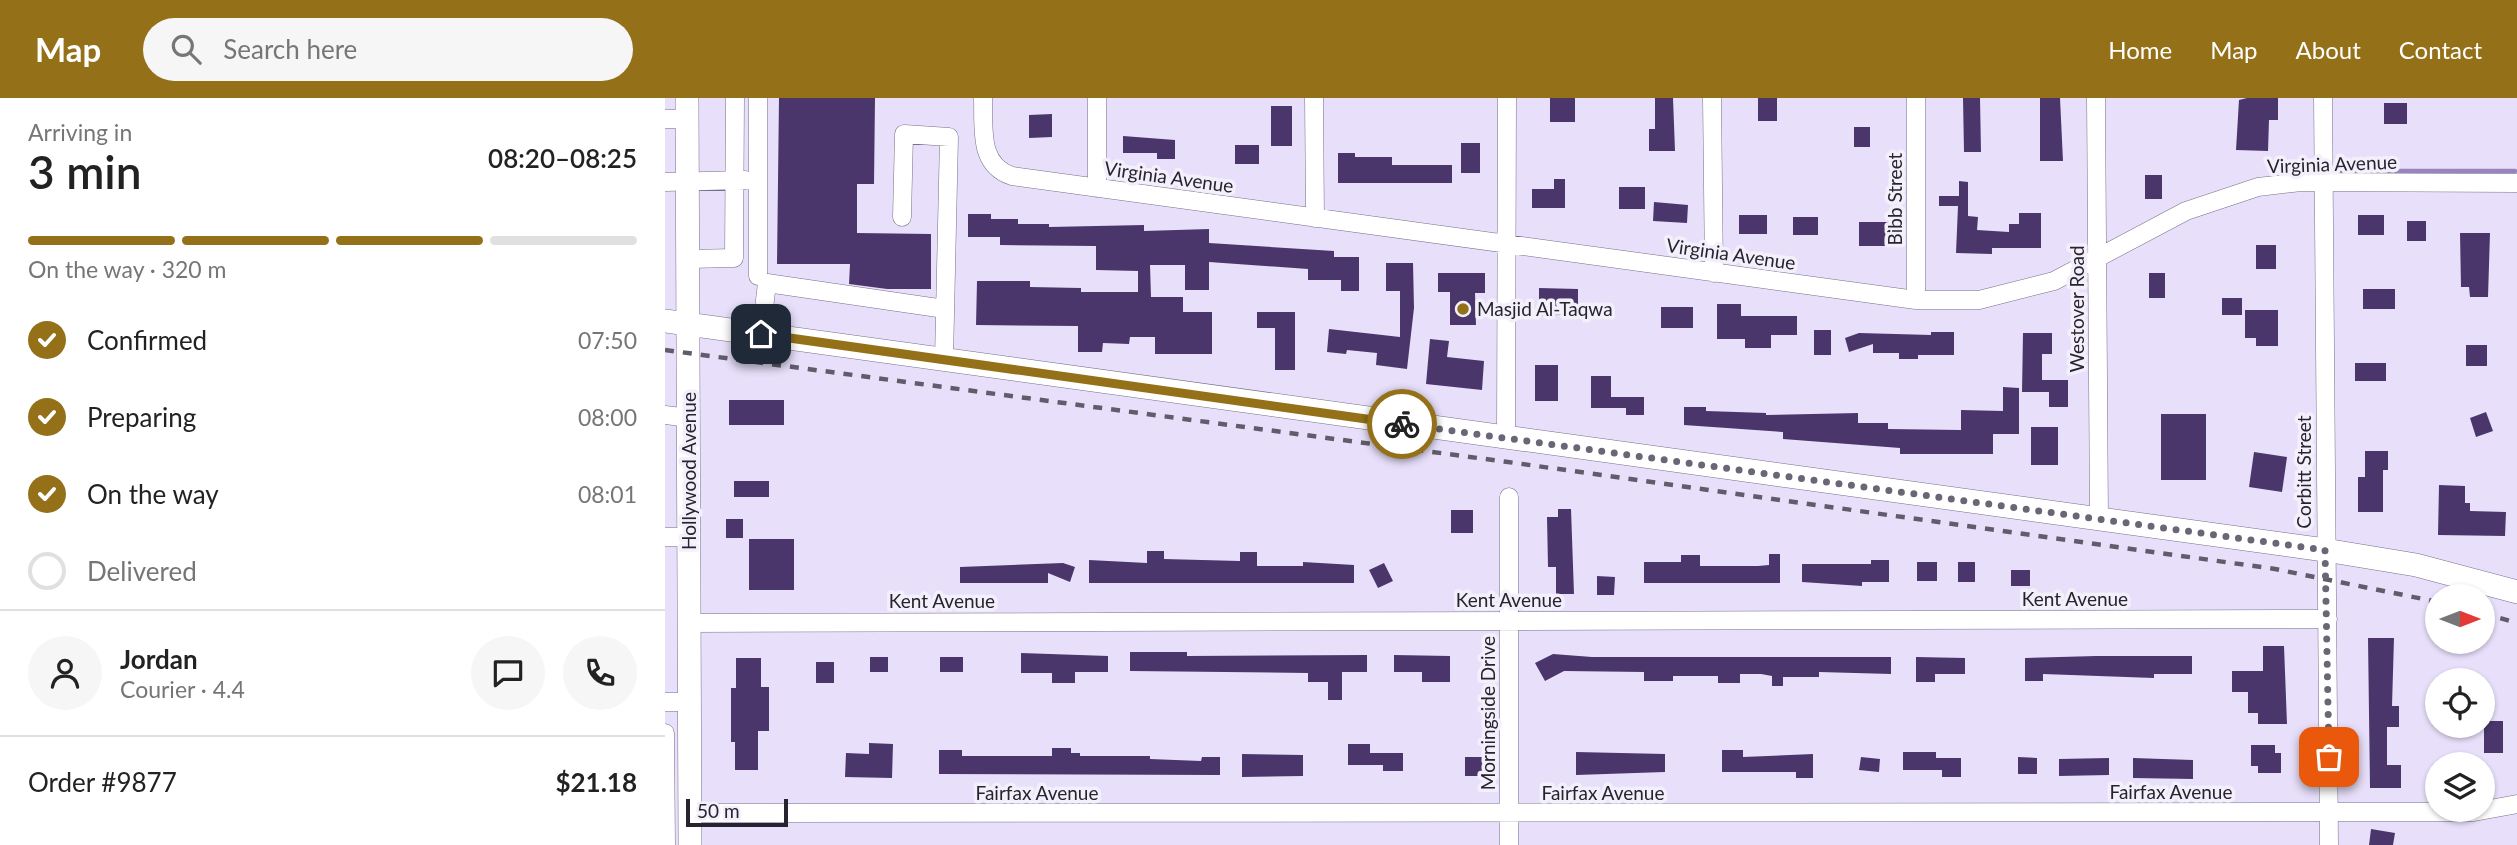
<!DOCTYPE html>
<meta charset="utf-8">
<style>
:root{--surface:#fff;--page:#f6f6f6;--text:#222;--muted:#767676;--line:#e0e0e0;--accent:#947119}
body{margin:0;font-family:Lato,sans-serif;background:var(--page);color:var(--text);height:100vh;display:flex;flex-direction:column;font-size:26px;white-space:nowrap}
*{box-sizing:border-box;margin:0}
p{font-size:23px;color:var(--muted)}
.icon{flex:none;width:38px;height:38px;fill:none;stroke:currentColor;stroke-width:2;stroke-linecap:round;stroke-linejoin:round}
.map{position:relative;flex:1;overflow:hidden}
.side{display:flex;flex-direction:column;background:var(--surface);width:665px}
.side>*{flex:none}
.needle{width:46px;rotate:90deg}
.fabs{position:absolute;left:1760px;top:486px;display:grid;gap:14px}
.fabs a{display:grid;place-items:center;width:70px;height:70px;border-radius:50%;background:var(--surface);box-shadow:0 2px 5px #0004;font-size:35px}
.scale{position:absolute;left:21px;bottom:18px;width:102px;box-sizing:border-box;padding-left:7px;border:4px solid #28242f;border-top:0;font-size:19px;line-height:24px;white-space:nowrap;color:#28242f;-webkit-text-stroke:5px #f3f0fb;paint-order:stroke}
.pin{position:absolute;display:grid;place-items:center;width:60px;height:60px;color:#fff;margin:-30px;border-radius:14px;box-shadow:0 4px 10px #0006}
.courier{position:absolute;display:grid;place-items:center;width:70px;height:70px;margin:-35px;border:5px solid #947119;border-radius:50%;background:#fff;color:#222;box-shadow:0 2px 9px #0007}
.summary em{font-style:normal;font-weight:600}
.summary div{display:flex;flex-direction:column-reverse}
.summary{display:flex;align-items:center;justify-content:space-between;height:119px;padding:0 28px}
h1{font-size:46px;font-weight:600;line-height:52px}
.bar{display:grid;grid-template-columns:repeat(4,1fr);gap:10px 7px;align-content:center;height:84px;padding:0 28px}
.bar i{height:9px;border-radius:5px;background:var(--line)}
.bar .current{background:var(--accent)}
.bar p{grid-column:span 4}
.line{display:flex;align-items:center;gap:18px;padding:0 28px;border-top:2px solid var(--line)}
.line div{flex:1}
.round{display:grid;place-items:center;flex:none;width:74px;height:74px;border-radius:37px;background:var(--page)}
ol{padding:0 28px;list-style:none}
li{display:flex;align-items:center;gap:21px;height:77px}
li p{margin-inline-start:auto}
li .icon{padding:7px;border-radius:50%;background:var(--accent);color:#fff;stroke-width:4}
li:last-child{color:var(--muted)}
li i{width:38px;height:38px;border:4px solid var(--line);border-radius:50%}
header{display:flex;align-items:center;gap:42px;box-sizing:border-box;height:98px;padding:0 35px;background:var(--accent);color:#fff}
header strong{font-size:33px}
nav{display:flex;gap:38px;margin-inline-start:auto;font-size:24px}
.search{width:490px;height:63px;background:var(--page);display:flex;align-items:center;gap:18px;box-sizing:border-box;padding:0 24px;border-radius:38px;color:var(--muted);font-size:26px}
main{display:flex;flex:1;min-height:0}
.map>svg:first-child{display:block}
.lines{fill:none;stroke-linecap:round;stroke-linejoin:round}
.stream{stroke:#9a84c0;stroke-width:4.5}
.building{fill:#4b366b}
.minor-casing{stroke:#776f87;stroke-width:19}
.major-casing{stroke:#776f87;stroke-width:24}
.minor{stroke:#fff;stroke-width:18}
.major{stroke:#fff;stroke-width:23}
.rail{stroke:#615c6b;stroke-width:4.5;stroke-dasharray:9 9;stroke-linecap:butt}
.done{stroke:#6b6676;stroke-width:7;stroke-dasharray:0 12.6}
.route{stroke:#947119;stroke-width:9}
.poi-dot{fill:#947119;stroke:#f3f0fb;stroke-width:2.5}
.labels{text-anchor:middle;stroke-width:7;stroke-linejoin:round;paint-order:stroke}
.street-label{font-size:19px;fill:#28242f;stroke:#f3f0fb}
.poi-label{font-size:19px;fill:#28242f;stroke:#f3f0fb;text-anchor:start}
</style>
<header>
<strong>Map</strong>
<div class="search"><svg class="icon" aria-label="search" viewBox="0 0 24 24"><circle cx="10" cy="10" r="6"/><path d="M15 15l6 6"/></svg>Search here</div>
<nav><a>Home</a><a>Map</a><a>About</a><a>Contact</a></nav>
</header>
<main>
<section class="side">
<div class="summary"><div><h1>3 min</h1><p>Arriving in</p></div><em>08:20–08:25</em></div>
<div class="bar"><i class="current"></i><i class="current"></i><i class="current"></i><i></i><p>On the way · 320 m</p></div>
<ol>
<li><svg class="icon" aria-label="check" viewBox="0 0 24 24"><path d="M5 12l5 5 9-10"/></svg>Confirmed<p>07:50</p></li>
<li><svg class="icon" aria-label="check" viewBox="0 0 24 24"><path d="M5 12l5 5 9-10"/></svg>Preparing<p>08:00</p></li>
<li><svg class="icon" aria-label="check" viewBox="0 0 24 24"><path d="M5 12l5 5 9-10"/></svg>On the way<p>08:01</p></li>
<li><i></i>Delivered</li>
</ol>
<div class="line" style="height:126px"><a class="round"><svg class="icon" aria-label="person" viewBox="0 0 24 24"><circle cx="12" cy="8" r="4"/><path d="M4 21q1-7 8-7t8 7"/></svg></a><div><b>Jordan</b><p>Courier · 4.4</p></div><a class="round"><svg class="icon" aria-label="chat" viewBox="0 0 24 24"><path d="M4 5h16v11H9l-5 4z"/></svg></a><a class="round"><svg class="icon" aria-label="phone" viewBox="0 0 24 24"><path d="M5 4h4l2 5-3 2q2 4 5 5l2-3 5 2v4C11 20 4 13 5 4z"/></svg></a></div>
<div class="line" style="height:91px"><div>Order #9877</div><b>$21.18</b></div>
</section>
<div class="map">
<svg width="1852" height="747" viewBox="0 0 1852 747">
<rect width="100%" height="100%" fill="#e8e0fb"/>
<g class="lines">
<!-- stream -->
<path class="stream" d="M1677,73H1850"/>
</g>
<!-- building -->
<path class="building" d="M114,0H210L209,86H192V135L266,136V191H222L184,186L185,166H112Z
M885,0H910V24H885Z
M990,0H1008L1010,53H984V31H990Z
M1093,0H1112V23H1093Z
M1298,0H1315L1316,54H1299Z
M1375,0H1395L1398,63H1375Z
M1582,0H1613V22H1604L1603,53L1571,52L1574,2Z
M1719,5H1742V26H1719Z
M606,8H627V48H606Z
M387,16V39L364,40V17Z
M1189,29H1205V49H1189Z
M458,38L510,42V61H492V55H458Z
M796,45H815V75H796Z
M570,47H594V66H570Z
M673,55H690V59H727V67H787V85H673Z
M1480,77H1497V101H1480Z
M889,81H900V110H867V91H889Z
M1294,83L1303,84V118L1313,119L1312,132L1344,134V126H1354V115H1376V150H1327V156L1291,155L1293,108H1274V98H1294Z
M954,89H980V111H954Z
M989,104L1023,107L1022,125L988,123Z
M303,116H326V121H353V126H384V129L479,127V133L544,131V145L669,153V159H694V193H676V182H643V171L544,164V192H520V167H485L486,199H518V214H547V256H490V239H465L464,246L438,245L437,254H413V228L311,227L312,183H365V189L416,190V194H473V173L431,172V148L335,147V139H303Z
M1074,117H1102V136H1074Z
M1693,117H1719V137H1693Z
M1128,119H1153V137H1128Z
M1742,123H1761V143H1742Z
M1194,124H1231V148H1194Z
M1795,135H1825L1823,199H1805L1804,189H1796Z
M1591,147H1611V171H1591Z
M721,165H748L749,210L742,271L711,267L712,255L682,252L681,256L662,254L664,231L735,239V193H721Z
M773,175H820V195H810L811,227H785V194H773Z
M1484,175H1500V200H1484Z
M874,190L913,191V216L874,218Z
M1698,191H1730V211H1698Z
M1557,200H1577V217H1557Z
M1052,206H1076V218H1132V237H1106V250H1080V241H1052Z
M996,209H1028V230H996Z
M1580,212H1613V248H1591V240H1580Z
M592,214H630V272H610V230H592Z
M1149,232H1166V257H1149Z
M1266,234H1289V257H1253V261H1234V255H1208V246L1184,254L1180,240L1194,235L1266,237Z
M1358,235H1387V256H1377V282H1403V309H1384V294H1357Z
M765,241L784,243L782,259L819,263L817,292L761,286Z
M1801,247H1822V268H1801Z
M1690,265H1721V283H1690Z
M870,267H893V303H870Z
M926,278H946V299H979V317H961V310H926Z
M1338,289L1354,290V336H1328V356H1235V350L1118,341V334L1019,327V309H1041V313L1101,315V317L1193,315V325H1223V331L1296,332V312L1338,313Z
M64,302H119V327H64Z
M1821,314L1828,333L1811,339L1805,320Z
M1496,316H1541V382H1496Z
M1366,329H1393V367H1366Z
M1700,353H1723V372H1718V414H1693V379H1700Z
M1589,354L1622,359L1617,394L1584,389Z
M69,383H104V399H69Z
M1774,387L1800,388V405H1805V413L1841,414L1840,438L1773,437Z
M893,411H906L909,496H891V469H883L882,419H893Z
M786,412H808V435H786Z
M61,421H78V440H61Z
M84,441H129V492H84Z
M482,453H499V461L575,463V454H592V468H638V464L689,467V485H424V462L482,465Z
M1104,456H1115V485H979V464H1016V457H1035V468H1093L1104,467Z
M1206,462H1224V484H1197V488L1137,484V466H1206Z
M1252,464H1272V483H1252Z
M1293,464H1310V484H1293Z
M398,465L410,469L405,484L383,475V485H295V469Z
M719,465L728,483L713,490L704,472Z
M1346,472H1365V488H1346Z
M932,478L950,479L949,497H932Z
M1703,540H1729L1727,608H1734V629H1722V667H1736V690H1705Z
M1598,548H1619L1622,626H1593V615H1583V594H1567V573H1598Z
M465,554H522V558L702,557V574H677V602H663V584H643V575L465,573Z
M356,555L443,558V574H410V585H387V575H356Z
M888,556L927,559H1226V576L1154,574V579H1118V588H1107V578L1096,576H1075V585H1053V578H1008V583H979V574L899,573L880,583L870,565Z
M729,557L785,558V584H757V574H729Z
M1431,558H1527V576H1489V580L1378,576V583H1360V560Z
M205,559H223V574H205Z
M275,559H298V574H275Z
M1251,559L1300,560V576H1270V584H1251Z
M71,560H96V589H104V633H93V672H70V644H66V590H71Z
M151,564H169V585H151Z
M1819,623H1838V655H1819Z
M204,645L228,646L227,680L180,679L181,655L204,656Z
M683,646H705V655H738V673H718V667H683Z
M1586,647H1610V655H1616V675H1593V668H1586Z
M387,650H406V655H415V658H485V661L536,663L537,659H555V677L274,676V652H297V658H387Z
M1057,652H1078V659L1148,656V680H1131V674H1057Z
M911,654L1000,656V674L911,677Z
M1238,654H1271V660H1296V679H1277V672H1238Z
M577,656L638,657V678L577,679Z
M800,659H825V678H800Z
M1196,659L1215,661L1214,674L1194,672Z
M1353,659L1372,660V676H1353Z
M1444,660V677L1394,678V661Z
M1468,660L1528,662V681L1468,680Z
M1706,731L1730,735L1728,747H1704Z"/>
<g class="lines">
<defs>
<path id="minor" d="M318,0C319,30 313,67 347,78L1251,202H1314L1389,183L1521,113L1593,89L1636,84L1852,85
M432,0V90
M649,0L650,120
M1047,0L1049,175
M1251,0V202
M1431,0L1434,422
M1658,0L1664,747
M0,21H22
M0,84L80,82
M237,119L239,36L284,39L279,261
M23,161L69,160L70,0
M93,178V0
M96,236L102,185L280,211
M0,317L24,320
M841,341L842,0
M844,399V747
M0,439H24
M24,525L1663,521
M0,604H24
M0,635L1,747
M25,715L1809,714L1852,706"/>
<path id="major" d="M22,0L25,747
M0,223L1660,452L1751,467L1852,494"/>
</defs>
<!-- minor casing -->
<use href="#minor" class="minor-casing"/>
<!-- major casing -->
<use href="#major" class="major-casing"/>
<!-- minor -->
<use href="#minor" class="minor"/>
<!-- major -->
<use href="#major" class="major"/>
<!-- rail -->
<path class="rail" d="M0,252L843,364L1610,471L1773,504
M1818,515L1852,525"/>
</g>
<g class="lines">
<!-- done -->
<path class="done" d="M737,326L1660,452L1664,659"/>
<!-- route -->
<path class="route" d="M96,236L737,326"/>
</g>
<!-- markers -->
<circle class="poi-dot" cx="798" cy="211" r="7"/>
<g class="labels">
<!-- street labels -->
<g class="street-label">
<text transform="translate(1667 66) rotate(-2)" y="7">Virginia Avenue</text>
<text transform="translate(504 79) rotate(8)" y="7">Virginia Avenue</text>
<text transform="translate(1230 101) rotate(-90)" y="7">Bibb Street</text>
<text transform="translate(1066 156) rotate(8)" y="7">Virginia Avenue</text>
<text transform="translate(1412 211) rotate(-90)" y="7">Westover Road</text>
<text transform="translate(24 373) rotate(-90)" y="7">Hollywood Avenue</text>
<text transform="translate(1639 374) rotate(-90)" y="7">Corbitt Street</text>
<text x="1410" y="508">Kent Avenue</text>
<text x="844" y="509">Kent Avenue</text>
<text x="277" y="510">Kent Avenue</text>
<text transform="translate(823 615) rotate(-90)" y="7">Morningside Drive</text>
<text x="1506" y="701">Fairfax Avenue</text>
<text x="372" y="702">Fairfax Avenue</text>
<text x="938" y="702">Fairfax Avenue</text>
</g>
<!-- poi labels -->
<g class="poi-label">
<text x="812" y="218">Masjid Al-Taqwa</text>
</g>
</g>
</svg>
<div class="fabs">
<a><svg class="needle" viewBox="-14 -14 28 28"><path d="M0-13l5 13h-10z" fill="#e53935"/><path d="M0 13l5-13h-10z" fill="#767676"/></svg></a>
<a><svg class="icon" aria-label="locate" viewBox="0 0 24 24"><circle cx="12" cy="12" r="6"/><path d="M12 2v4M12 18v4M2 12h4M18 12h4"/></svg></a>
<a><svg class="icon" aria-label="layers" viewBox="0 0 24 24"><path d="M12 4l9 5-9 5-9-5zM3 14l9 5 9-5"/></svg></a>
</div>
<div class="scale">50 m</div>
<div class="pin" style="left:1664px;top:659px;background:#ea580c"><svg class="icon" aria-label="bag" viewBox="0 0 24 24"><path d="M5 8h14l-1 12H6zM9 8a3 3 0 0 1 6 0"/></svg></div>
<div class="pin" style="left:96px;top:236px;background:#1f2937"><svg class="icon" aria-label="home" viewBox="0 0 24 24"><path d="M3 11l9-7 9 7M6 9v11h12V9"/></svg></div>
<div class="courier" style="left:737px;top:326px"><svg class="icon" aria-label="bike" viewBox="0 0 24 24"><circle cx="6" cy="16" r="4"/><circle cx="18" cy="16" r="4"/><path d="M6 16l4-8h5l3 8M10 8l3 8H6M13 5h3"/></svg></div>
</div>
</main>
